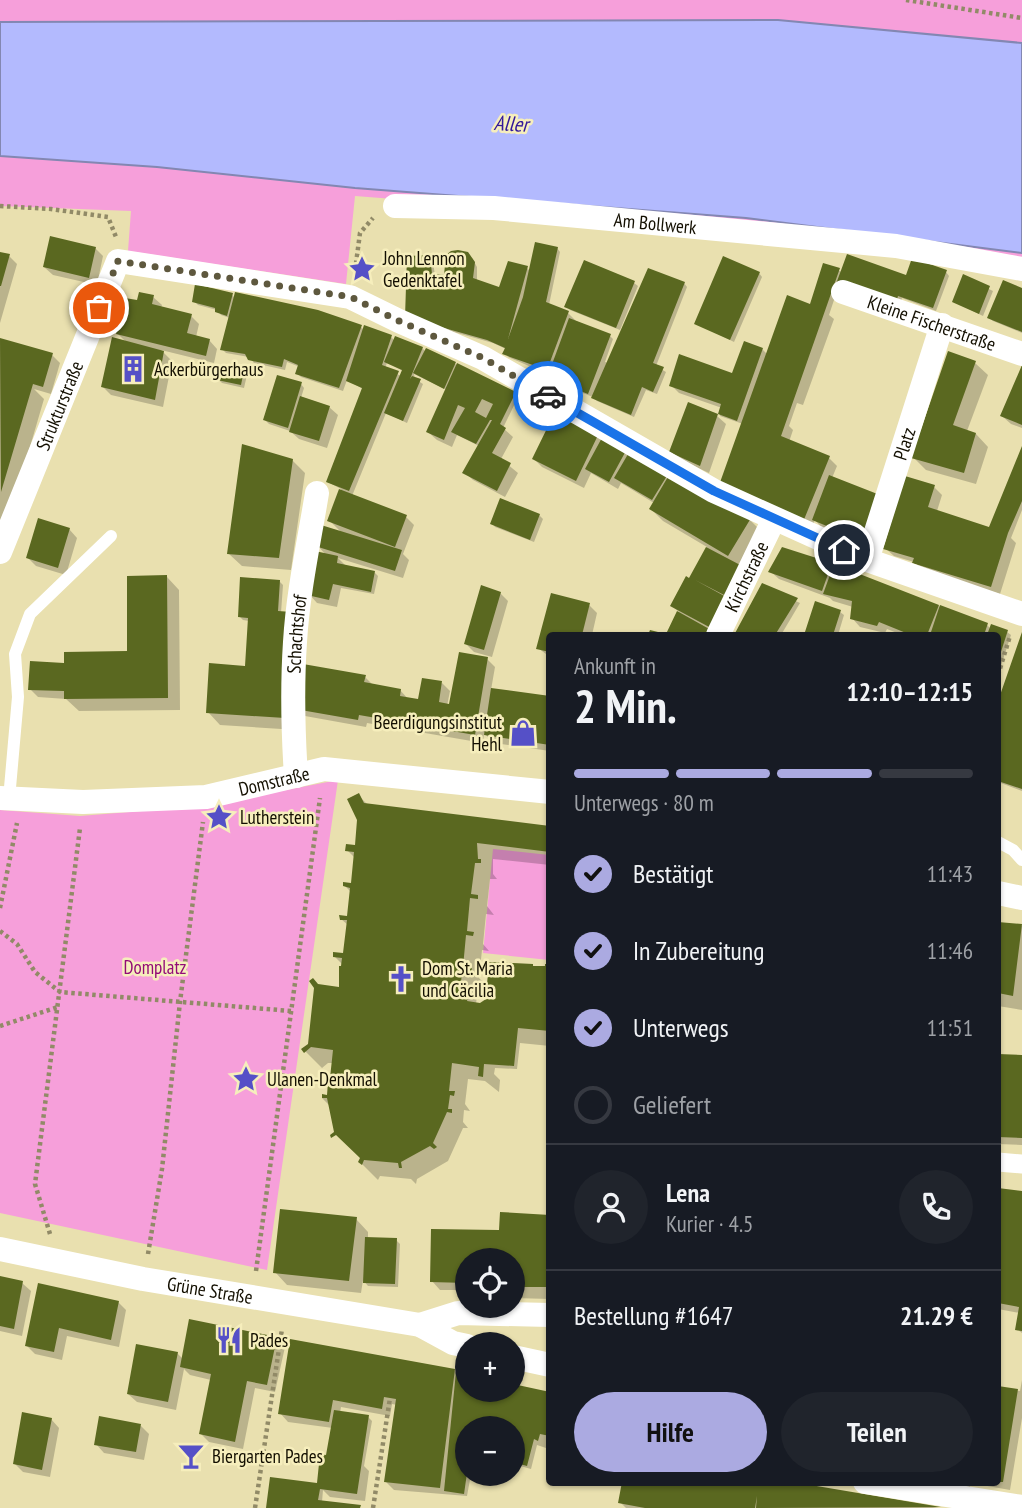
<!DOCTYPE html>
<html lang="de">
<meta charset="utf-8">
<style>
:root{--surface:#171b24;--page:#20242c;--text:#f1f3f6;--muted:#9ea1a6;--line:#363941;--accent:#abaae1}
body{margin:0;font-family:"PT Sans Narrow",sans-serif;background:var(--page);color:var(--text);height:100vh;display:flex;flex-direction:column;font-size:26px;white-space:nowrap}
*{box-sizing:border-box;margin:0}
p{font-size:23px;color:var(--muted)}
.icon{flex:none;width:38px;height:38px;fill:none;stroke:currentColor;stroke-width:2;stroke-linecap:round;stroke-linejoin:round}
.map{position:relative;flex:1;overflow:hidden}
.panel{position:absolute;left:546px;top:632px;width:455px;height:854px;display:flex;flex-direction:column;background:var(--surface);border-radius:7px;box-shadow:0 2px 5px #0004}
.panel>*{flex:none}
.buttons{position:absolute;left:455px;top:1248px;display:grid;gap:14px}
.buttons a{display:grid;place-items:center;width:70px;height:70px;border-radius:50%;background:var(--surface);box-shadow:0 2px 5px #0004;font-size:35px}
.pin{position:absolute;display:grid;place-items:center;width:60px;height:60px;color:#fff;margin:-30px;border:4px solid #fff;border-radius:50%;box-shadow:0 2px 7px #0007}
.courier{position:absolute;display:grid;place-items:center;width:70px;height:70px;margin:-35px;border:5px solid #1a73e8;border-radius:50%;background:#fff;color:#222;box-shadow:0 2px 9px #0007}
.headline em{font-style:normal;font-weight:600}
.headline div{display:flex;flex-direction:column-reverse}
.headline{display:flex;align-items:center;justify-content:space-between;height:119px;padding:0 28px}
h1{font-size:46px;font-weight:600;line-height:52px}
.bar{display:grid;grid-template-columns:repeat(4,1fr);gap:10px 7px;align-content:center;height:84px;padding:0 28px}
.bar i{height:9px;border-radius:5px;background:var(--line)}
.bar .on{background:var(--accent)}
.bar p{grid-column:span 4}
.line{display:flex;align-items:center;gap:18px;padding:0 28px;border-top:2px solid var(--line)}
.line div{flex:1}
.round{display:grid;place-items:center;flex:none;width:74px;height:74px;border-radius:37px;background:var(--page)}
ol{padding:0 28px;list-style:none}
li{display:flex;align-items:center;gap:21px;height:77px}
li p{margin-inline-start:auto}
li .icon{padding:7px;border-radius:50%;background:var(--accent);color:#111;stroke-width:4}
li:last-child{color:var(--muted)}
li i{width:38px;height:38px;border:4px solid var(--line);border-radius:50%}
.primary-button{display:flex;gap:14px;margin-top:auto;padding:14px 28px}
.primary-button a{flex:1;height:80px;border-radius:42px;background:var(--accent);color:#111;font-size:28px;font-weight:600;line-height:80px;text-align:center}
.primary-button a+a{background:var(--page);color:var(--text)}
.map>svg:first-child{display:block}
.green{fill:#f69fda}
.water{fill:#b3bafe;stroke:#8387b2;stroke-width:2}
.shadow{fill:#0003;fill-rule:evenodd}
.building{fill:#5a6820;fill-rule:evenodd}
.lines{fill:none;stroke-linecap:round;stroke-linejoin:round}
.path{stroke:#918a67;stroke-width:4.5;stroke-dasharray:3.5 3.5;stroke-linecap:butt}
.service{stroke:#fff;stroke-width:12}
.pedestrian{stroke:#fff;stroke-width:19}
.minor{stroke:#fff;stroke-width:24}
.done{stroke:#5e583e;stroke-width:7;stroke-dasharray:0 12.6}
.route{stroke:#1a73e8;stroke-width:9}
.labels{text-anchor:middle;stroke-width:5;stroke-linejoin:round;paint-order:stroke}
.street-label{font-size:19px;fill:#130f01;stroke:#f6eebc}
.poi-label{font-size:19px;fill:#130f01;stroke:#f6eebc;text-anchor:start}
.park-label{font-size:19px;fill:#930a77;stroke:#f6eebc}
.water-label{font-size:21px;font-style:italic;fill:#32179a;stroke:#f6eebc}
</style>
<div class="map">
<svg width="1022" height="1508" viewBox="0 0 1022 1508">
<rect width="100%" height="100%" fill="#e9e0af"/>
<!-- green -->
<path class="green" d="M0,0H1022V262L716,224L355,196L346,284L128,251L131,211L0,206Z
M338,780L267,1270L0,1213V810L80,816L204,806Z
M493,849L549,855V960L483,953Z"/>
<!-- water -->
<path class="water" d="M778,20L1022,43V253L746,218L355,188L157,167L0,156V22Z"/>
<!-- shadow -->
<path class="shadow" d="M95,248L103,256L97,285L53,275L44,267Z
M557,248L560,252L549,305L568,313L576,321L610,336L613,339L605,362L608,363L684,283L687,287L656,366L666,372L657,394L646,390L634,417L597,401L593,397L552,381L549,378L550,375L508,357L505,353L506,349L493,343L411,320L429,257L433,261L435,276H445L472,258L477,267V281L500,290L527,268L530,271Z
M0,253L9,256L17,264L0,323Z
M585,262L634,283L638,286L620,330L570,310L567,306Z
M824,265L842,272L907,277L946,272L949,276L936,311L902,298L899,308L839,285L829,315L834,319L803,405L797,403L789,426L793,430L789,442L829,458L837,466L832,478L873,548L822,528L815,520L811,529L743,424L720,416L722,408L679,393L671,385L732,374L762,349L768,355L811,306Z
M759,273L762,277L734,342L696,323Z
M964,277L993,291L983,316L954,302Z
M1022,290V333L993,321L989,318Z
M232,295L235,298L361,327L364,330L391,337L395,341L422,348L426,352L455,364L515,393L518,397L503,428L513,437L501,459L518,473L505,497L473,480L464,472L479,446L457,435L452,447L437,440L428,432L447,390L414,374L415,379L423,384L407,423L386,413L352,496L406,517L414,525L403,554L409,560L403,578L338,558L346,566L374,572L378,576L374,594L341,588L337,607L317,603L309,594L326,555L317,545L342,533L329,520L341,489L328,482L363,389L347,380L343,391L301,377L297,373L300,367L287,362L285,370L254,363L249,357L226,353L222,349L230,318L221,315L217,310L198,305L194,301ZM387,363L403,371L401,376L385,368Z
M153,297L162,305L161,308L191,316L199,324L196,337L209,340L217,349L214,363L161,350L172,361L163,407L111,395L103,387L127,343L118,334L138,303Z
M0,340L52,355L60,363L51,394L34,389L44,399L8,522L0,528Z
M975,363L988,375L967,431L976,434L988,447L976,484L926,470L913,457Z
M1022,370V428L1011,424L1002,416Z
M243,371L247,375L244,388L222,383L218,379Z
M301,384L304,388L301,398L329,407L338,415L327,448L299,439L290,431L269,424L265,420Z
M557,412L749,519L762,532L714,635H667L679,612L672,606L690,580L707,547L663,521L651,509L654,503L621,483L618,489L591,473L584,488L542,467L534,459Z
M717,416L726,424L709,473L679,459L671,451Z
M1022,451V510L1011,538L1016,543L1000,594L923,571L914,562L894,556L885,548L934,487L942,495L937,511L991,529Z
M292,460L305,473L291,570L242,566L229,554Z
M539,515L543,519L534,542L495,527L492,523Z
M69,529L77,538L66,575L36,566L28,558Z
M831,564L835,568V566L987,625L991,629L1007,632L1011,635L998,675V635H902L887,629L885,633L860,627L852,618L853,607L833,601L830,598L779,579L770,571Z
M167,577L179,590L180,710L79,711L66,699L38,697L30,689L129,653Z
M279,581L283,585L281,613L300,676L365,677L374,686L400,690L409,700L420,701L442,683L450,691L447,706L451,707L487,659L495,667L491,690L550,698V751L494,743L484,733L483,743L367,723L366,727L305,716L297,730L220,725L208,712L246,667L249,621L243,620L240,617Z
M763,586L800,603L781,635H735Z
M500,593L508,601L492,657L474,652L466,644Z
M552,595L589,605L597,613L592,635H550V657L538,648Z
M816,604L840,612L844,615L838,635H806Z
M1022,636V791L998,782V707Z
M358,795L369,806L550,827V865L493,859V874L497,879H490L487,906L494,915L486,914L483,944L489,951L482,950L479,978L489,988L530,965L546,969L548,966L550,1046L520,1043L517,1069L495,1068L494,1074L500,1080L499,1092L485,1081L468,1079L465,1104L470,1111L464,1110L463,1122L468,1128H463L448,1161L451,1164L448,1161L417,1179L416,1184L411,1179L380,1176L378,1180L360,1162L362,1158L331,1107L322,1098L329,1097L333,1063H328L322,1068L303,1049L309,1044L319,986L341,989L343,965L335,957L344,955L348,925L341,919L349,918L352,893L345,886L352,885L355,858L347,850L357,847ZM478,987L489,988L488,999L481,1005L476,1004Z
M998,924L1022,926V1010L998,1006Z
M998,1055L1022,1057V1145L998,1144Z
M998,1189L1022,1192V1333L1017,1329L1020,1313L998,1309Z
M550,1216V1299L513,1298V1260H467V1290H440L432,1281L498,1232Z
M356,1219L368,1232V1239L396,1240L400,1244L398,1287L368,1286L363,1280L361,1293L287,1285L275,1272Z
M0,1278L22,1283L31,1291L22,1336L0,1331Z
M39,1285L118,1302L126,1310L119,1347L67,1336L62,1360L35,1354L27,1346Z
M276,1338L285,1347L275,1392L255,1388L243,1449L209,1442L201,1434L211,1380L190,1375L184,1369L176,1410L137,1402L128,1394L177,1353L183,1359Z
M291,1341L454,1371L467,1376V1390H513V1386L550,1394V1441L546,1448L537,1445L531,1469L513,1464V1428H467V1474H471L467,1496L394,1490L386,1482L397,1405L392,1404L390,1416L341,1407L340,1413L368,1417L372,1421L364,1466L369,1471L365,1501L330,1497L323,1490L322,1502L361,1508H268L318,1485L332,1458L333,1428L288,1422L280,1413Z
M1022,1380V1418L1010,1490L976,1484L974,1482H998V1388L1020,1391Z
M51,1419L59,1428L50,1477L23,1472L15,1464Z
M141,1426L149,1434L144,1460L104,1453L96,1444Z
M943,1482H971L970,1487Z
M834,1491L939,1508H626L620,1502Z"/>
<!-- building -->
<path class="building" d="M50,236L96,247L89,278L43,267Z
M535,242L558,247L546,302L569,311L547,370L502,354L505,348L487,340L405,317L407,256L430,255L432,274L444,275L446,255L451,251L458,250L468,252L475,262L473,278L499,287L508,261L528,266L508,339L523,297Z
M0,252L10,254L1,286H0Z
M847,254L906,275L912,258L947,270L933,308L898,296L895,306L836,284Z
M723,256L760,272L730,340L694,324Z
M584,260L635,281L616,328L564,307Z
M823,263L840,268L781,436L830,456L803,522L718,488L787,295L810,304Z
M648,268L685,282L653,363L664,367L653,392L642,387L631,415L591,398Z
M963,274L990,286L979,314L952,302Z
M1003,280L1022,288V332L987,318Z
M195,284L233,293L227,316L215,312V308L192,302Z
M139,292L154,295L152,304L192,314L187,333L210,339L206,356L116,334L125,298L137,300Z
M235,292L318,310L362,325L339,388L295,374L298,365L284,359L282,367L248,360L245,354L220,350Z
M569,318L611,334L588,394L547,378Z
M364,325L392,335L382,365L399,371L349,491L326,482L362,388L346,381Z
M395,336L423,347L410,379L412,376L421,379L403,421L384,413L402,370L384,362Z
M112,337L164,351L155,400L101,387Z
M0,338L53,353L43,387L33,384L1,492Z
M744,341L763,348L737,421L718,414L721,404L669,386L679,354L732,373Z
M426,348L456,362L444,389L413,373Z
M948,351L976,361L953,425L976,433L964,473L911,458Z
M457,363L516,392L500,424L506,428L492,453L511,463L497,491L462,473L492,420H490L476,444L451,432L465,408L458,405L444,440L426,432ZM482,399L493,404L486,418L475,412Z
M219,365L244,370L241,385L217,380Z
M1022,365V425L1000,416Z
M277,375L302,382L288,428L263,420Z
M300,396L330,406L319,441L289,432Z
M688,402L718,414L700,466L669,452Z
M556,410L600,431L576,481L532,459Z
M604,434L628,447L609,482L585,469Z
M242,444L293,459L279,558L227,554Z
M1022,446V501L1008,533L991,587L912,563L914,558L883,549L905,476L935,485L928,507L989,527Z
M631,449L670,471L652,500L614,478Z
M672,470L751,518L728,556L649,509Z
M829,475L880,495L864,541L812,520Z
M339,489L407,515L395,547L327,521Z
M500,498L540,514L530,540L490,524Z
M38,518L70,528L58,568L26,558Z
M321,525L402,550L395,571L315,546Z
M706,547L744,567L728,597L695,580L728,598L711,628L670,606L686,576L689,578Z
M782,547L832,563L822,591L768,572Z
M315,551L338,556L337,563L375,571L371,592L333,584L329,600L307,595Z
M834,564L939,605L927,635H911L879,622L877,626L850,619L852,601L823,594Z
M167,575L168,698L64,699V691L28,690L30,661L64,663V652L127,651V576Z
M240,577L280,580L278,611L292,612L285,718L206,713L209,663L245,666L248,618L238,617Z
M762,583L798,598L775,635H734Z
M481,585L501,592L484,650L464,644Z
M551,593L590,603L582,635H550V652L536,649Z
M815,601L841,610L833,635H804Z
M940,605L988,623L984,635H930Z
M677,611L711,630L709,635H648L650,630L666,634Z
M991,624L1008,630L998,661V635H987Z
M1022,632V789L998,781V701Z
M459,652L488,657L475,735L359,715L358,720L295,709L303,664L366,675L364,682L401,689L400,696L418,699L422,678L442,681L439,702L449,704Z
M491,688L550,696V745L484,735Z
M359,793L364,803L550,826V852L477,843L478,859H481V863H475L471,894L478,895V899L470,898L467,931L474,932L473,936L466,935L463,967L472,968L471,973L462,972L460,993H465L468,997L467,1001L480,1003L486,999L487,987H485V983L487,984L489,962L533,964V966H545V964H549L550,1031L518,1028L514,1066L484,1064L483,1077L478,1076L479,1067L452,1063L449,1091H455L454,1096L450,1095L448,1109H452V1113L447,1112L433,1143L437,1147L434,1149L430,1146L401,1162L402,1168H399L398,1163L364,1160L362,1165L358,1162L360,1158L336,1135L331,1138L330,1135L334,1132L327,1098H322V1094L327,1095L328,1082L323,1080L324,1077L330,1078L333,1050L311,1047L304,1053L301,1049L308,1044L314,988L309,981L313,978L318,984L339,987V966H341L342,958L333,957V952L343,953L347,920H340L339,915L347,916L350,888L343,886V882L351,883L354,852L345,851L346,844L355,845L357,820L347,799Z
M998,922L1022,924L1013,996L998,993Z
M998,1054L1022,1055V1138L998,1137Z
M998,1188L1022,1191V1331L1015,1330L1019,1307L998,1303Z
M280,1209L357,1217L349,1281L273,1273Z
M500,1212L550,1215V1287H513V1260H467V1283L430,1282L431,1229L499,1230Z
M365,1237L397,1238L395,1284L363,1283Z
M0,1276L23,1281L14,1329L0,1326Z
M38,1283L119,1301L111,1340L59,1328L54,1352L25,1346Z
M189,1319L277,1337L267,1385L247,1381L235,1442L199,1434L211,1374L180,1367Z
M290,1339L455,1369L440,1488L384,1482L396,1399L384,1397L382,1409L333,1400L329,1422L278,1414Z
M136,1344L178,1352L168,1402L127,1394Z
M456,1372L467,1374V1390H513V1384L550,1392V1436L540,1434L538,1441L534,1439L527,1466L513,1462V1428H488L475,1425L474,1428H467V1473L464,1494L444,1491Z
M998,1386L1018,1389L1003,1482H998Z
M334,1410L369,1415L357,1494L320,1489L318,1500L361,1505L360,1508H266L270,1477L317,1483L320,1454L326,1455Z
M22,1412L52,1418L42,1470L13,1464Z
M99,1416L141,1424L136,1452L94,1445Z
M622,1482H793L941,1507L756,1508L757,1496L755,1508H645L618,1503Z"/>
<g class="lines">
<!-- path -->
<path class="path" d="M906,0L1022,18
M0,206L51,209L108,217L116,237
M355,271L360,233L373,218
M998,675L1010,636
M0,908L17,823
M0,931L17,944L35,972L60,992L291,1011
M0,1026L58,1007
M50,1234L35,1184L80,828
M148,1254L162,1169L180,1002L203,822
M256,1271L320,798
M255,1508L282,1329
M373,1508L390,1398"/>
<!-- service -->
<path class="service" d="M9,799L18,697L15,654L30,614L111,536
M998,842L1013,850L1022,860"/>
<!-- pedestrian -->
<path class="pedestrian" d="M998,1162L1022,1164"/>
<!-- minor -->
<g class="minor">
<path id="s1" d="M395,206L494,208L896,246L1022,269"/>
<path id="s2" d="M843,292L1022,354"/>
<path id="s3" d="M0,552L118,261L350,297L399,321L483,358L714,491L867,560L1022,614"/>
<path id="s4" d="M867,560L942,325"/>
<path id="s5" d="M718,635L774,519"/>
<path id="s6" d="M296,776C293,731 292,687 295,642C298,592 309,542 317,493"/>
<path id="s7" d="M0,798L83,802L206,797L324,769L550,792"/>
<path d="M998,893L1022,898"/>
<path id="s8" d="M0,1249L143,1279L420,1325L453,1343L467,1346"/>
<path d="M420,1325L458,1313L550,1315"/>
<path d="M513,1357L550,1365"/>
<path d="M865,1482L1022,1507"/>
</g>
</g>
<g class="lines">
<!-- done -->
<path class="done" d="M99,308L118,261L351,297L399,321L483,358L548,396"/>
<!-- route -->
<path class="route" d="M548,396L714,491L844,550"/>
</g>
<!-- icons -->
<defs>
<symbol id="sight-bare" viewBox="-9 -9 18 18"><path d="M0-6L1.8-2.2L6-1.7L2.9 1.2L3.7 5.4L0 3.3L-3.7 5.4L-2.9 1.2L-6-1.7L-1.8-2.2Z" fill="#5550c7" stroke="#f6eebc" stroke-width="2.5" paint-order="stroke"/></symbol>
<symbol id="building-bare" viewBox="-9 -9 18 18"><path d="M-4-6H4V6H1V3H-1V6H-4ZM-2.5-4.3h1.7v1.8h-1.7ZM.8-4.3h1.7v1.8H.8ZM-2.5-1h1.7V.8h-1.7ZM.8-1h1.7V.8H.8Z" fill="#5550c7" stroke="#f6eebc" stroke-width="2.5" paint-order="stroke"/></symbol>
<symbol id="shop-bare" viewBox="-9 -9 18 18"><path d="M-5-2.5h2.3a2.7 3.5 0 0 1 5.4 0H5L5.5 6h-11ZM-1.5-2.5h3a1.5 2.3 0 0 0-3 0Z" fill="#5550c7" stroke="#f6eebc" stroke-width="2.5" paint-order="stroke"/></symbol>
<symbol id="church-bare" viewBox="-9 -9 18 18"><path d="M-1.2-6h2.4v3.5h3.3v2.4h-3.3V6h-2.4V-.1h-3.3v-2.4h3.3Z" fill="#5550c7" stroke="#f6eebc" stroke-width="2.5" paint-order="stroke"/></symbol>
<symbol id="restaurant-bare" viewBox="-9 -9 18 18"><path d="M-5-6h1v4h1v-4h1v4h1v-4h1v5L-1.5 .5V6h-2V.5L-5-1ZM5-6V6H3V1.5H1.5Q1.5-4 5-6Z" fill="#5550c7" stroke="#f6eebc" stroke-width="2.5" paint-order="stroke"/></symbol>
<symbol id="bar-bare" viewBox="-9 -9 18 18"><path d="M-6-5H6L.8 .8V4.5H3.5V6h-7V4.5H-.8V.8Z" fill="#5550c7" stroke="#f6eebc" stroke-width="2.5" paint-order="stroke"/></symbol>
</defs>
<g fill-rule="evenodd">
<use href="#sight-bare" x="343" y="250" width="38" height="38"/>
<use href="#building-bare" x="114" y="350" width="38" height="38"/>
<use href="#shop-bare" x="504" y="714" width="38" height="38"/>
<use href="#sight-bare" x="200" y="798" width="38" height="38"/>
<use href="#church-bare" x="382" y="960" width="38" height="38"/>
<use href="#sight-bare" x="227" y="1060" width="38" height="38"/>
<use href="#restaurant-bare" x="210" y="1321" width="38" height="38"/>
<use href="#bar-bare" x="172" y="1437" width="38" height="38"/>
</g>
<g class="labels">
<!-- street labels -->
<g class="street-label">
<text dy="7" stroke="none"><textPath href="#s1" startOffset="261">Am Bollwerk</textPath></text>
<text dy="7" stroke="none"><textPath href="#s2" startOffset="94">Kleine Fischerstraße</textPath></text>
<text dy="7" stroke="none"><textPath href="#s3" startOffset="158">Strukturstraße</textPath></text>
<text dy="7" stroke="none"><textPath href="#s4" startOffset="122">Platz</textPath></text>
<text dy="7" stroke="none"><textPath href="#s5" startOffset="65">Kirchstraße</textPath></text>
<text dy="7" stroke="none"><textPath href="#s6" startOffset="142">Schachtshof</textPath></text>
<text dy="7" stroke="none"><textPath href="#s7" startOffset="276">Domstraße</textPath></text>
<text dy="7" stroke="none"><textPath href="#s8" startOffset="214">Grüne Straße</textPath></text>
</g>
<!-- poi labels -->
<g class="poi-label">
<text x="383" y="265">John Lennon<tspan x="383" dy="22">Gedenktafel</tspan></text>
<text x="154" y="376">Ackerbürgerhaus</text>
<text x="502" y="729" text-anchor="end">Beerdigungsinstitut<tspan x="502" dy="22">Hehl</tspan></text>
<text x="240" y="824">Lutherstein</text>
<text x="422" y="975">Dom St. Maria<tspan x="422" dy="22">und Cäcilia</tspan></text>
<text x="267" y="1086">Ulanen-Denkmal</text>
<text x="250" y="1347">Pades</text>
<text x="212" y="1463">Biergarten Pades</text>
</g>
<!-- park labels -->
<g class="park-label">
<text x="155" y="974">Domplatz</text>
</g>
<!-- water labels -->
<g class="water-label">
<text transform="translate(511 124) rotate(3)" y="7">Aller</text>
</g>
</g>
</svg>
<div class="buttons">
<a><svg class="icon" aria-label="locate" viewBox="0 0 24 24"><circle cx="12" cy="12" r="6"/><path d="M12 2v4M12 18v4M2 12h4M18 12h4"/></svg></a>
<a>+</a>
<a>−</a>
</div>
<div class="pin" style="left:99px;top:308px;background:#ea580c"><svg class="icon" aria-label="bag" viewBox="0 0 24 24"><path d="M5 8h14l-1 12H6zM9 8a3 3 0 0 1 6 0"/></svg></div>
<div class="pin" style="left:844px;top:550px;background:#1f2937"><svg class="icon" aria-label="home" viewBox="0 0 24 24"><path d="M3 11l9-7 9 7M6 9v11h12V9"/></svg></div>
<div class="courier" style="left:548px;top:396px"><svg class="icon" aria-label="car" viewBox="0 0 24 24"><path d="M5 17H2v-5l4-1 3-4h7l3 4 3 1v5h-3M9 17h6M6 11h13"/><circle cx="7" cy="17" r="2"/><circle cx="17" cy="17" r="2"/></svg></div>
<section class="panel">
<div class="headline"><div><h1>2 Min.</h1><p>Ankunft in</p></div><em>12:10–12:15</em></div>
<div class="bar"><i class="on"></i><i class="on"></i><i class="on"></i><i></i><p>Unterwegs · 80 m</p></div>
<ol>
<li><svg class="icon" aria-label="check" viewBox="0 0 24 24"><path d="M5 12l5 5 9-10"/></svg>Bestätigt<p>11:43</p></li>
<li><svg class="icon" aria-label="check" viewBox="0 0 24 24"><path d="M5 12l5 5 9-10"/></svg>In Zubereitung<p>11:46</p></li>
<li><svg class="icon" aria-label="check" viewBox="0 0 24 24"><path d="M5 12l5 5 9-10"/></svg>Unterwegs<p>11:51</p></li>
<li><i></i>Geliefert</li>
</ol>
<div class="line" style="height:126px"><a class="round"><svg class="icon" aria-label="person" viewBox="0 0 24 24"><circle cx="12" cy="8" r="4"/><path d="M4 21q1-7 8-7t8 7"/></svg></a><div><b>Lena</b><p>Kurier · 4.5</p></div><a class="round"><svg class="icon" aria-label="phone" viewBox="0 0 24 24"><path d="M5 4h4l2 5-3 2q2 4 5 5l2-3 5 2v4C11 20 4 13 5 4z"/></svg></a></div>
<div class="line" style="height:91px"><div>Bestellung #1647</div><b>21.29 €</b></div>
<div class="primary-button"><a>Hilfe</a><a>Teilen</a></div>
</section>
</div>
